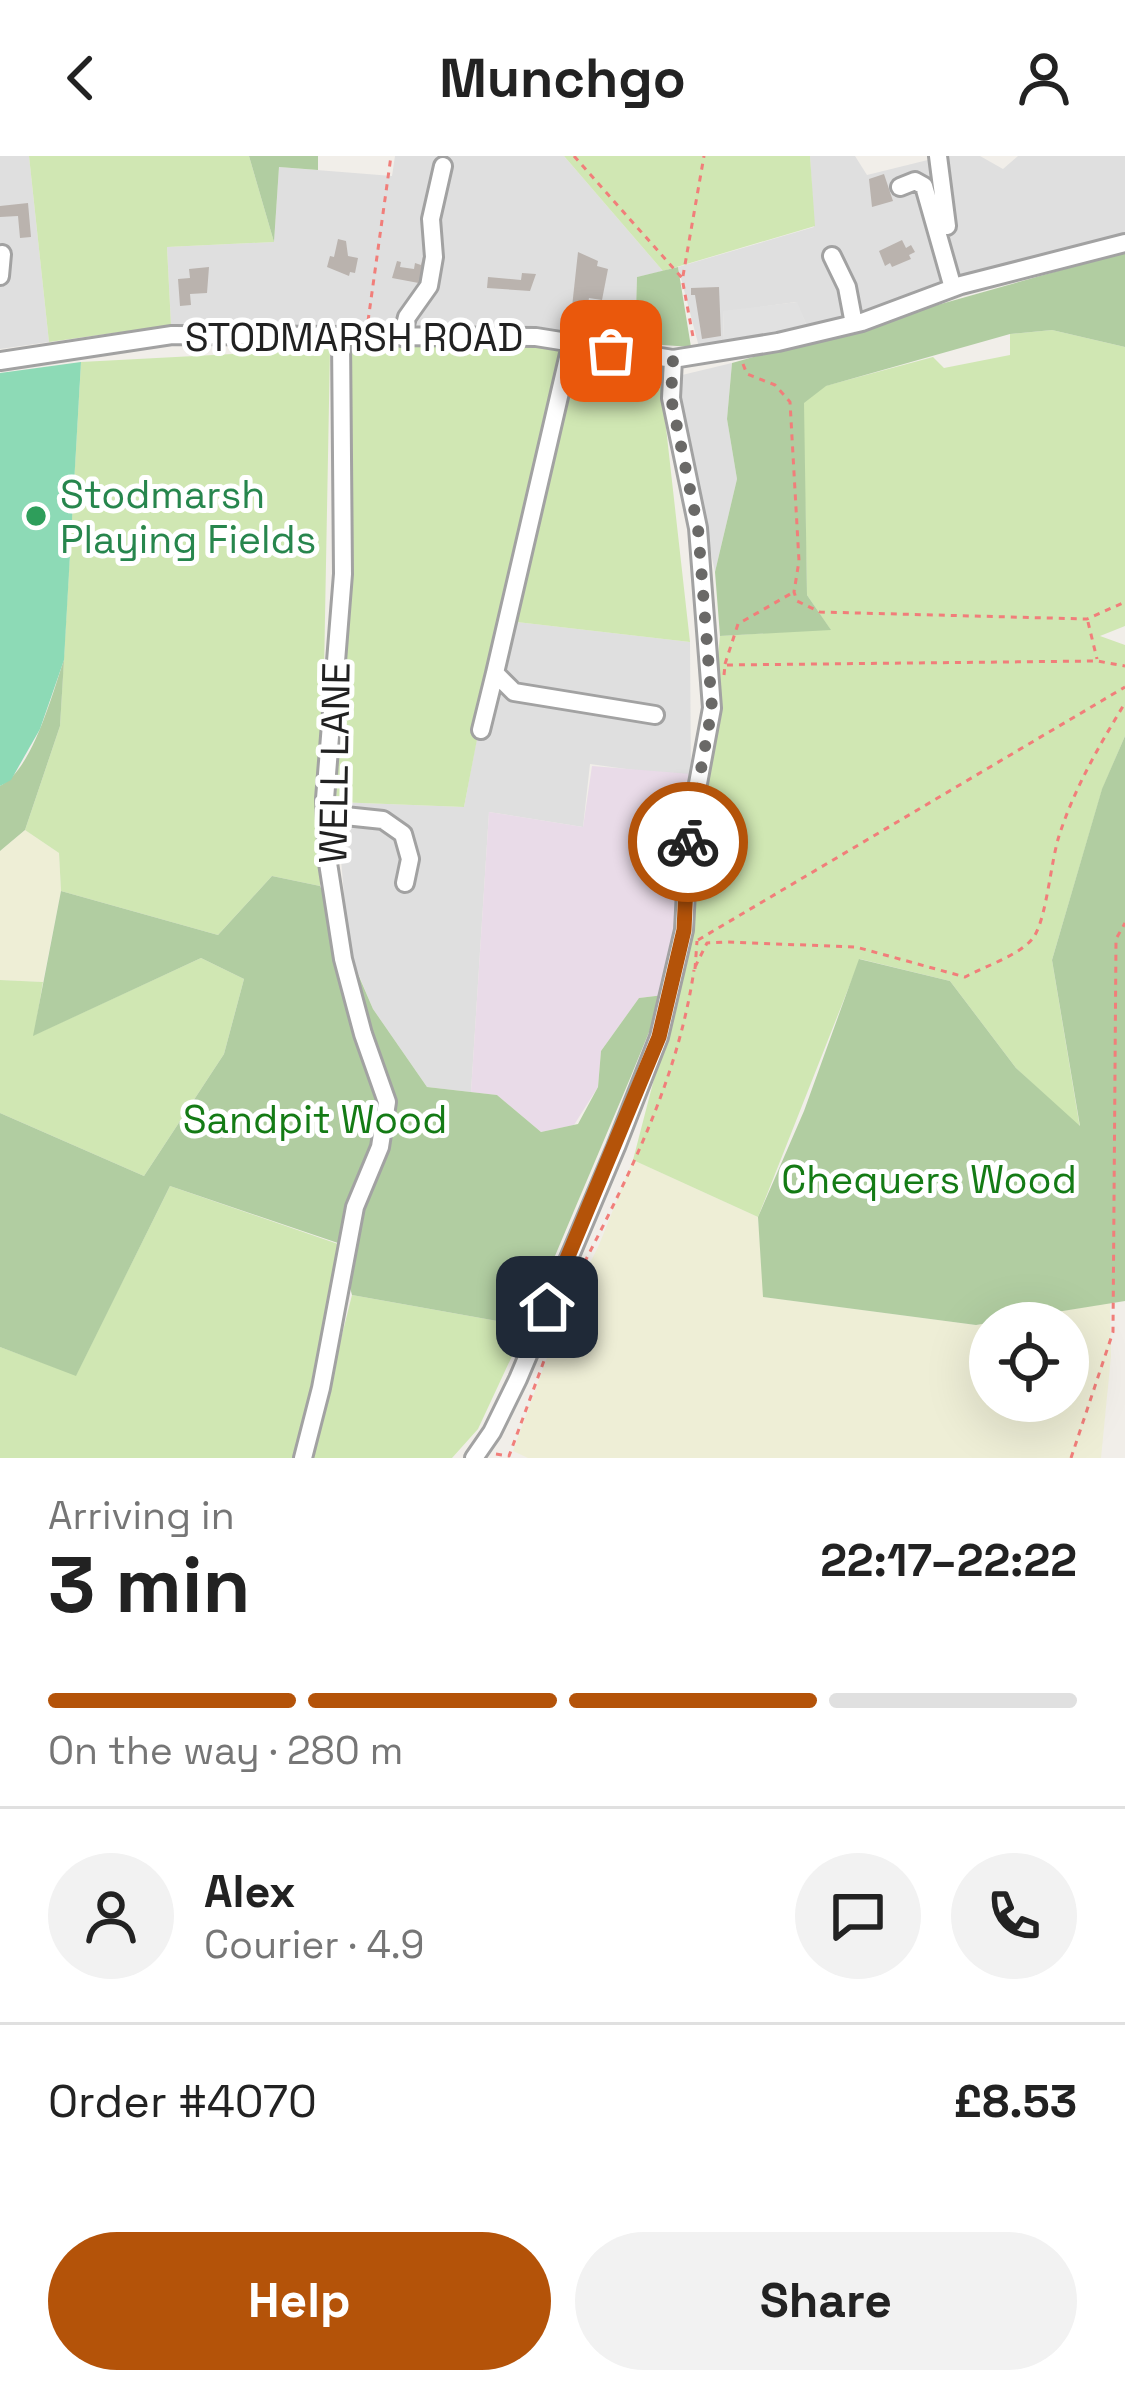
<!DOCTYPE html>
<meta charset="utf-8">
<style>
:root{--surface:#fff;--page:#f2f2f2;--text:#222;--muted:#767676;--line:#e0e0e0;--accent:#b45309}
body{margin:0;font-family:"Space Grotesk",sans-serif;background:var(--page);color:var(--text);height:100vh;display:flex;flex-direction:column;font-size:45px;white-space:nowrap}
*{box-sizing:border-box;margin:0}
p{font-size:39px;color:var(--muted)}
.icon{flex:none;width:66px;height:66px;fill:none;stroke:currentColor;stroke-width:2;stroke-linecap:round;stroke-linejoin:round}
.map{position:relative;height:1302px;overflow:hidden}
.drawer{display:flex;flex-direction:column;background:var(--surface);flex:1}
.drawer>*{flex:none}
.buttons{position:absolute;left:969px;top:1146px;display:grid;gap:24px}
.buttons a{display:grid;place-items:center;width:120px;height:120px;border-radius:50%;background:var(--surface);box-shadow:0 12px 48px #0002;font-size:60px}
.pin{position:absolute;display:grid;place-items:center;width:102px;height:102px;color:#fff;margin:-51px;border-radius:24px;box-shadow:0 6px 18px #0006}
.courier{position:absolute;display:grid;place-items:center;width:120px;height:120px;margin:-60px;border:9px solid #b45309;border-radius:50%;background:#fff;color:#222;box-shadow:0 3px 15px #0007}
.head em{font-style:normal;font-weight:800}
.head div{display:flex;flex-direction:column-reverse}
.head{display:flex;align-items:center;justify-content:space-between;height:204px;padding:0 48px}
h1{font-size:78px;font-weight:800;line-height:90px}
.bar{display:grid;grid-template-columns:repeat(4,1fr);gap:18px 12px;align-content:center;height:144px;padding:0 48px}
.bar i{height:15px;border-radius:9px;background:var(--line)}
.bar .current{background:var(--accent)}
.bar p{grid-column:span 4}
.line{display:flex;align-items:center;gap:30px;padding:0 48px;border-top:3px solid var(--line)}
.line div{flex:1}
.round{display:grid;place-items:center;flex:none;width:126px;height:126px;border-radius:63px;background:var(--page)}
.cta{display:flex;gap:24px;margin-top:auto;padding:24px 48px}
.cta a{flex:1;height:138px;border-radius:72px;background:var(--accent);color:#fff;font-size:48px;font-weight:800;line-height:138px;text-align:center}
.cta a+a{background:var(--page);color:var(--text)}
header{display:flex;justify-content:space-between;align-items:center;height:156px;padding:0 48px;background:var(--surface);font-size:54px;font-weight:800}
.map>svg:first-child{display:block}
.residential{fill:#dfdfdf}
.industrial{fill:#e9dbe8}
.farmland{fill:#eeeed6;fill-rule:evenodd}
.grass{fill:#d0e7b3}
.forest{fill:#b1cda1}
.pitch{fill:#8ddab6}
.parking{fill:#e1e1e1}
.building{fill:#bab3ae}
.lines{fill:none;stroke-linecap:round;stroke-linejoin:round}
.minor-casing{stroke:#a2a2a2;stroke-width:22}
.path{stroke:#f17e7a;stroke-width:3;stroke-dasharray:6 6;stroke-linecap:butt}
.minor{stroke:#fff;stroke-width:16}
.done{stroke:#6a6967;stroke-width:12;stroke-dasharray:0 21.6}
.route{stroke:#b45309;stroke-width:15}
.leisure-dot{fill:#2e9e5b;stroke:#fff;stroke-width:4.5}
.labels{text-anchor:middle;stroke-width:10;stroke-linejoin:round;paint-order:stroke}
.street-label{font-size:39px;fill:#212121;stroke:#fff}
.leisure-label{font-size:39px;fill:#27864d;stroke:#fff;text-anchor:start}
.park-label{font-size:39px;fill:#147b15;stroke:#fff}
</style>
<header><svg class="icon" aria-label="back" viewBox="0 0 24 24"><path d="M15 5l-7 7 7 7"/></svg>Munchgo<svg class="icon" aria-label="person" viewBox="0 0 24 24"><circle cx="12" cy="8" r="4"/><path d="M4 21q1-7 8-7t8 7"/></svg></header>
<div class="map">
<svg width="1125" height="1302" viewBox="0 0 1125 1302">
<rect width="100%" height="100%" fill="#f1eee9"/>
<!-- residential -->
<path class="residential" d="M0,0H29L49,186L0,193Z
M395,0H564L663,115L637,121L635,187L539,173L171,169L167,91L274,86L279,11L392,20Z
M810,0H855L867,19L944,0H980L1003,13L1018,0H1125V78L807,170L796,146L723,156L724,187L699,191L678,111L814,71Z
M732,207L727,263L737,323L715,416L676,231L682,219Z
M499,464L690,486L691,622L590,608L583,671L489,656L471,936L427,931L373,853L349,796L336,646L464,651Z"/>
<!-- industrial -->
<path class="industrial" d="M592,610L691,618L676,766L664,839L639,842L601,895L598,931L574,969L541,976L497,939L471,936L489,656L583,671Z"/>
<!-- farmland -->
<path class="farmland" d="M25,674L59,697L61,735L43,826L0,824V695Z
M633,1004L758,1061L764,1141L976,1169L1110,1147L1111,1200L1101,1302H528L513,1295L559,1169L599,1089ZM990,1167H1068V1245H990Z"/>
<!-- grass -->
<path class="grass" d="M29,0H249L274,86L167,91L171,169L49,186Z
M564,0H810L815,70L663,115Z
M1052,174L1125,191V470L1100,480L1125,489V580L1102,634L1052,804L1080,972L1016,912L950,825L860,803L758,1061L633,1004L690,784L720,480L830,473L807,439L803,247L825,230L933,201L944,212L1010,199V178Z
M351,190H533L659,209L690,486L500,464L464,651L336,646Z
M330,193L320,730L272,720L218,779L61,735L59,697L25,674L60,570L81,206Z
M201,802L244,823L224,898L144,1020L0,957V824L43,826L34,879Z
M170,1030L338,1088L297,1302H0V1191L76,1219Z
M352,1139L526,1170L478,1273L452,1302H311Z"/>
<!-- forest -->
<path class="forest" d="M249,0H318V14L279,11L274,86Z
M1125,96V191L1052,174L1010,178L826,230L804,247L807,439L831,474L720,480L715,416L737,323L727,263L732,207Z
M678,111L691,191L635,187L637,121Z
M64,504L60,570L25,674L0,695V630C33,613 52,538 64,504Z
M1125,580V1145L976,1169L763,1141L758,1061L804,955L859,803L950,825L1016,912L1080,970L1052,804L1102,633Z
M272,720L320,730L373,853L427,931L497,939L541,976L578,968L598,931L601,895L639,842L664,839C620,950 571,1059 526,1170L352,1139L338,1087L170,1030L76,1220L0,1191V957L144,1020L224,898L244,823L201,802L33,880L61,735L218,779Z"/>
<!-- pitch -->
<path class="pitch" d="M81,206L64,504L40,573L11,624L0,630V217Z"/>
<!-- parking -->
<path class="parking" d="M797,146L807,170L724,187L723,155Z"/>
<!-- building -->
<path class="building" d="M884,18L893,45L872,51L869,23Z
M28,47L31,81L20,82L18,60L0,61V50Z
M338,83L346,85L348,100L358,102L355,117L350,116L349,120L327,111L330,100L334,101Z
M902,84L906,92L911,89L915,96L909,99L911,103L892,111L890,107L885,110L879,95Z
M424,96L430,97L424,128L392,122L397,105L401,106L400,111L414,113L415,107L421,109Z
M578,96L598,105L597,110L608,113L602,144L589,142L587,154L572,151Z
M209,111L207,137L190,138L191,149L180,150L178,123L190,122L189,113Z
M522,117L536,118L530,135L487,132L488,121L521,124Z
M719,131L721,180L702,183L695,139H691V132Z"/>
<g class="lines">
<defs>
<path id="minor" d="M938,0L947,70
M900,31L915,25L924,30L953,132
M832,100L847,131L854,168
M0,120L2,98
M402,181L407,161L429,130L434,101L431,63L443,10
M571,189L495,517L514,536L655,559
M0,205L172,179L536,181L673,203L778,186L862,166L961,129L1125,87
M481,574L495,517
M326,658L383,664L403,678L410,703L405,727
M303,1302L321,1232L355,1051L380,991L387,946L363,878L343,803L328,707L325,643L343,418L341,182
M474,1302L492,1276L518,1223L616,991L659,881L684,774L689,676L712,552L698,372L671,242L673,203"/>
</defs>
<!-- minor casing -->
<use href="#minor" class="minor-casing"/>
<!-- path -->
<path class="path" d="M574,0L682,122L694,186
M683,120L704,0
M368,165L391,0
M743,208L747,218L775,229L790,246L799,405L794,436L797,445L820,456L1087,463L1125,446
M1088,466L1097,503
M725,508L738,468L792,437
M724,519L725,509L1097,505L1125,510
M698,784L1125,531
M695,811L707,787L725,786L856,791L965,821C985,810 1024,798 1035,779C1047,758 1051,705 1059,680C1074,633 1100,588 1125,547
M695,813L697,785
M579,1117C629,1020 678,923 694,814
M496,1298L509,1300L559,1164
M1071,1302L1113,1176L1116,783L1125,767"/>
<!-- minor -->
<use href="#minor" class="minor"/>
</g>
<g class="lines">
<!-- done -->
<path class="done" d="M611,195L673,203L671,242L698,372L712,552L688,686"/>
<!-- route -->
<path class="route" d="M547,1151L659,881L684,774L688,686"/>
</g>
<!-- markers -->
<circle class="leisure-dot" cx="36" cy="360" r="12"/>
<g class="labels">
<!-- street labels -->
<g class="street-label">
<text x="354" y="195">STODMARSH ROAD</text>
<text transform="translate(334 607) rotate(-89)" y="14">WELL LANE</text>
</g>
<!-- leisure labels -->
<g class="leisure-label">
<text x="60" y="352">Stodmarsh<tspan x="60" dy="45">Playing Fields</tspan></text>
</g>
<!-- park labels -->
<g class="park-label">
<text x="315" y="977">Sandpit Wood</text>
<text x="929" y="1037">Chequers Wood</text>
</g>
</g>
</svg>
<div class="buttons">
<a><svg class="icon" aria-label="locate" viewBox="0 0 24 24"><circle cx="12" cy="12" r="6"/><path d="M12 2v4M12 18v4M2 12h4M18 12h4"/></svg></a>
</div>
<div class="pin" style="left:611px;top:195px;background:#ea580c"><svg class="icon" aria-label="bag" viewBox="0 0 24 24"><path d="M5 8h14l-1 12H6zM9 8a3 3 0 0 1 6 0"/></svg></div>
<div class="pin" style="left:547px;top:1151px;background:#1f2937"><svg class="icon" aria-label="home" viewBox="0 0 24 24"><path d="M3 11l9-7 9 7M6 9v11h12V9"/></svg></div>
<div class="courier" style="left:688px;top:686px"><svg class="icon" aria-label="bike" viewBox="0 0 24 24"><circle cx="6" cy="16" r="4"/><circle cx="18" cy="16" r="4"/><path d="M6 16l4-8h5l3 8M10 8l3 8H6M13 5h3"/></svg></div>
</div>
<section class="drawer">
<div class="head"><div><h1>3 min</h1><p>Arriving in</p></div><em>22:17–22:22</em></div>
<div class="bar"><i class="current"></i><i class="current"></i><i class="current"></i><i></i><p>On the way · 280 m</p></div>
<div class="line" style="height:216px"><a class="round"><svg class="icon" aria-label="person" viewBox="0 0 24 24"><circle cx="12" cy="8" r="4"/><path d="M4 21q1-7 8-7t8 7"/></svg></a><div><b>Alex</b><p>Courier · 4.9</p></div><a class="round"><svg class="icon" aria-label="chat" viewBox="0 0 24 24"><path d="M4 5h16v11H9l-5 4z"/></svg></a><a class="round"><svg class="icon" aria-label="phone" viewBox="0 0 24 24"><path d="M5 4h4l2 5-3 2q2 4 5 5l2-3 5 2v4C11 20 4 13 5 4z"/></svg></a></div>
<div class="line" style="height:156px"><div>Order #4070</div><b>£8.53</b></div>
<div class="cta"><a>Help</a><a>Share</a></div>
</section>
